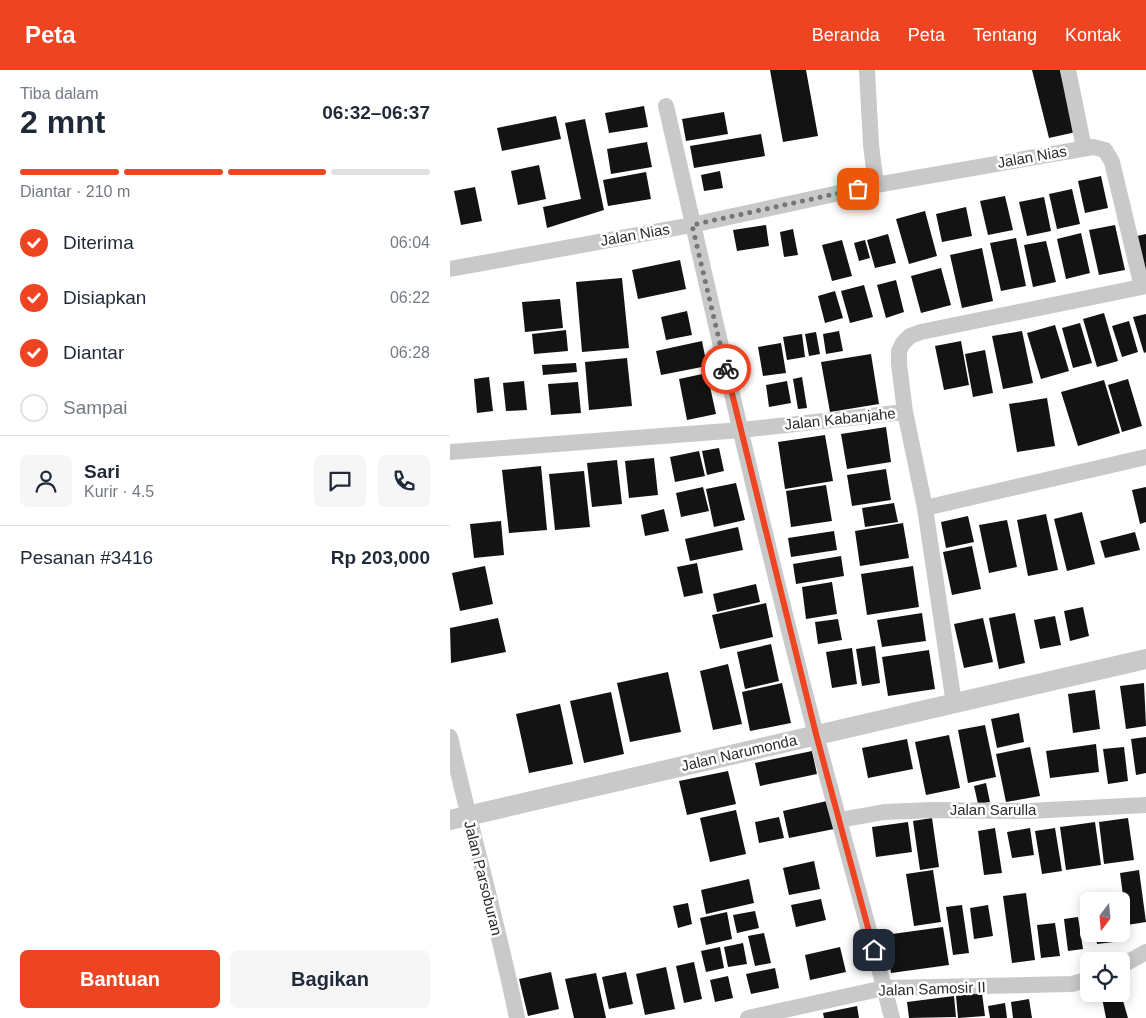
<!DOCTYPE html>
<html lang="id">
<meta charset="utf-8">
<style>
:root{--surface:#fff;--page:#f6f6f7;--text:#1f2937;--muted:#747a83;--line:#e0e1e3;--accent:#e42}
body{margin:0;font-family:Arial,sans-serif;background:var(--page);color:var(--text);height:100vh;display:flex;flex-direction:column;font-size:19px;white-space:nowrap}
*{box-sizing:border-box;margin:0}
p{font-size:16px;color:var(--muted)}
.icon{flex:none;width:28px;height:28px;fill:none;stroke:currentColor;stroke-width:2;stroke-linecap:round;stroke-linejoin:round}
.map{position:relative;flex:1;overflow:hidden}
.sheet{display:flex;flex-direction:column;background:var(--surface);width:450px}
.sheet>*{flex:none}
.needle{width:32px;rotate:196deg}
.buttons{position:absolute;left:630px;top:822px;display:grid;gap:10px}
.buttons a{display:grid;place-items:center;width:50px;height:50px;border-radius:8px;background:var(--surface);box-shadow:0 2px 12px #0003;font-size:25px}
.pin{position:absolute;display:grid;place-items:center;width:42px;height:42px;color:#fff;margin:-21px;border-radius:10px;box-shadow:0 2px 8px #0006}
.courier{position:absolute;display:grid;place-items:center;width:50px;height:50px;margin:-25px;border:4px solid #e42;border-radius:50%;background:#fff;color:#222;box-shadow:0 1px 6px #0007}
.overview em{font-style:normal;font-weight:800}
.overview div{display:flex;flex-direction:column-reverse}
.overview{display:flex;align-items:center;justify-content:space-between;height:85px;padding:0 20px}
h1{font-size:32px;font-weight:800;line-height:38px}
.bar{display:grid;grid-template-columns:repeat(4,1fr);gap:8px 5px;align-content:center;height:60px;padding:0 20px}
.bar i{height:6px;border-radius:4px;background:var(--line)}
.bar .selected{background:var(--accent)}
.bar p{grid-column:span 4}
.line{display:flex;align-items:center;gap:12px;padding:0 20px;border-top:1px solid var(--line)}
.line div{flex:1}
.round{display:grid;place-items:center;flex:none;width:52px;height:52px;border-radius:8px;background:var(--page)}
ol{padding:0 20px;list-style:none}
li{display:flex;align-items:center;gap:15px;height:55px}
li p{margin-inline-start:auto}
li .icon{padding:5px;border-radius:50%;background:var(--accent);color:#fff;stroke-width:4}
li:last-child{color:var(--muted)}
li i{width:28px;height:28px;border:2px solid var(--line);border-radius:50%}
.action{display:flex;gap:10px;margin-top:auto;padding:10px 20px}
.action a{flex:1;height:58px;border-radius:8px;background:var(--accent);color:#fff;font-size:20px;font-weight:800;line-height:58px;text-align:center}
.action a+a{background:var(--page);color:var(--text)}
header{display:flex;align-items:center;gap:30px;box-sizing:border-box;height:70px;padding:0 25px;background:var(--accent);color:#fff}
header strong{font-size:24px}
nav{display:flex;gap:28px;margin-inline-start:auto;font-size:18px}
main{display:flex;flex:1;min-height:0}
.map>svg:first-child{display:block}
.building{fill:#131313}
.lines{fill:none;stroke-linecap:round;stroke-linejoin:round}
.minor{stroke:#c9c9c9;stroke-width:16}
.tertiary{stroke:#c9c9c9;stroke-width:20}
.done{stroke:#767676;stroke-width:5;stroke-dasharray:0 9}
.route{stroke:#e42;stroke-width:6}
.labels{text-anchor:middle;stroke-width:5;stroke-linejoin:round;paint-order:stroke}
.street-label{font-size:15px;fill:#2c2c2c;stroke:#fff}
</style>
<header>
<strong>Peta</strong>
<nav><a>Beranda</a><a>Peta</a><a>Tentang</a><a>Kontak</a></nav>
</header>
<main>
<section class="sheet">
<div class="overview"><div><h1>2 mnt</h1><p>Tiba dalam</p></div><em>06:32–06:37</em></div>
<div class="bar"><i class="selected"></i><i class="selected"></i><i class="selected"></i><i></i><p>Diantar · 210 m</p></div>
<ol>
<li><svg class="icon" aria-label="check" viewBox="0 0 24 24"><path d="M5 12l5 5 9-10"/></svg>Diterima<p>06:04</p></li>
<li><svg class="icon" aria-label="check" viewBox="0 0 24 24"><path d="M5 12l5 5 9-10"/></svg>Disiapkan<p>06:22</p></li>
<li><svg class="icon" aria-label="check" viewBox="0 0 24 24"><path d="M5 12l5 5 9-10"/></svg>Diantar<p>06:28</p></li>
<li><i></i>Sampai</li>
</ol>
<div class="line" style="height:90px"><a class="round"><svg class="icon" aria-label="person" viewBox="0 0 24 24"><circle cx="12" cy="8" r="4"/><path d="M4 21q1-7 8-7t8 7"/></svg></a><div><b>Sari</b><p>Kurir · 4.5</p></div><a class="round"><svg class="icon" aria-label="chat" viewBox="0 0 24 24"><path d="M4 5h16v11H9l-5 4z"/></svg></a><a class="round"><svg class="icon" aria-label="phone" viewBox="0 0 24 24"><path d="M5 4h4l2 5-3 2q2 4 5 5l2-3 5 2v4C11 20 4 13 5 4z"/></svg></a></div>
<div class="line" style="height:65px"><div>Pesanan #3416</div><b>Rp 203,000</b></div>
<div class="action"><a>Bantuan</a><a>Bagikan</a></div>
</section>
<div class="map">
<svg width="696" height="948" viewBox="0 0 696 948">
<rect width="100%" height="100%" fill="#fff"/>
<!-- building -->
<path class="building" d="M320,0H356L368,66L333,72Z
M582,0H610L626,62L599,68Z
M194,36L198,57L159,63L155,43Z
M274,42L278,64L236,71L232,49Z
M106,46L111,69L52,81L47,58Z
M135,49L154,140L97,158L93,137L131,129L115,53Z
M311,64L315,86L244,98L240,76Z
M197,72L202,97L161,104L157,79Z
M89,95L96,129L68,135L61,101Z
M270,101L273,118L254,121L251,105Z
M196,102L201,129L158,136L153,110Z
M651,106L658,138L635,143L628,111Z
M25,117L32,151L11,155L4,121Z
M622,119L630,154L607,159L599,124Z
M555,126L563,160L538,165L530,131Z
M594,127L601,161L577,166L569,132Z
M516,137L522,166L492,172L486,144Z
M475,141L487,186L459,194L446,149Z
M316,155L319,176L287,181L283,160Z
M665,155L675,200L649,205L639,160Z
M343,159L348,185L334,187L330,162Z
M631,163L640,203L616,209L607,169Z
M438,164L446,193L425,198L417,170Z
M696,164V203L687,166Z
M566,168L576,216L551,221L540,173Z
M392,170L402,206L382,211L372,175Z
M415,170L420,188L409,191L404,173Z
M596,171L606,212L583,217L574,175Z
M532,178L543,231L512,238L500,185Z
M230,190L236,219L188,229L182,200Z
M491,198L501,235L471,243L461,206Z
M172,208L179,278L132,282L126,212Z
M446,210L454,242L436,248L427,215Z
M414,215L423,247L400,253L391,221Z
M385,221L393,248L375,253L368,226Z
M110,229L113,258L75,262L72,232Z
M237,241L242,265L216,270L211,247Z
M654,243L668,291L647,297L633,249Z
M696,244V282L694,283L683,247Z
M679,251L688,282L672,287L662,256Z
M630,253L642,293L623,298L612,258Z
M605,255L619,301L591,309L577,263Z
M116,260L118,281L84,284L82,264Z
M389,261L393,281L376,284L373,264Z
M572,261L583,313L553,319L542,266Z
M366,262L370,284L359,286L355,264Z
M352,264L355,287L337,290L333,267Z
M252,271L257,296L211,305L206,281Z
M511,271L519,315L494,320L485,276Z
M331,273L336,303L313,306L308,277Z
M535,280L543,323L523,327L515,284Z
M421,284L429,334L380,342L371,292Z
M177,288L182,336L139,340L135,292Z
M126,293L127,302L93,305L92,295Z
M257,303L266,344L237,350L229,309Z
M39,307L43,341L27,343L24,309Z
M352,307L357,338L348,339L343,309Z
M678,309L692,356L672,362L658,315Z
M654,310L670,363L628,376L611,322Z
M74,311L77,340L56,341L53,313Z
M337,311L341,333L319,337L316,315Z
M128,312L131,343L101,345L98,314Z
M597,328L605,376L567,382L559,334Z
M436,357L441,392L397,399L391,364Z
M375,365L383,411L335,419L328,372Z
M269,378L274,401L257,405L252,381Z
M249,381L255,406L225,412L220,387Z
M204,388L208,425L179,428L175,391Z
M167,390L172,434L142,437L137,393Z
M91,396L97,460L59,463L52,400Z
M436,399L441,430L402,436L397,405Z
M134,401L140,457L105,460L99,404Z
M286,413L295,450L264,457L256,419Z
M376,415L382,451L341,457L336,421Z
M253,417L259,441L231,447L226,423Z
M696,417V452L690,454L682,420Z
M444,433L448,452L415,457L412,438Z
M214,439L219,461L195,466L191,445Z
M632,442L645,494L617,501L604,449Z
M596,444L608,500L578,506L567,450Z
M518,446L524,472L496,478L491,452Z
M557,450L567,497L539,503L529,455Z
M51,451L54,485L24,488L20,454Z
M453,453L459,488L410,496L405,461Z
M288,457L293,480L240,491L235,469Z
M384,461L387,480L341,487L338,468Z
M685,462L690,480L655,488L650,471Z
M522,476L531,519L502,525L493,482Z
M391,486L394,506L346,514L343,494Z
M247,493L253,523L234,527L227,497Z
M35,496L43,534L10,541L2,503Z
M463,496L469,537L417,545L411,504Z
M382,512L387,544L356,549L352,517Z
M306,514L310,532L267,542L263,524Z
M316,533L323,567L270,579L262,545Z
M633,537L639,566L620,571L614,541Z
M472,543L476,571L432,577L427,550Z
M565,543L575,593L549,599L539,548Z
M605,546L611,575L590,579L584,550Z
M48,548L56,582L1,593L0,558Z
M533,548L543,592L514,598L504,554Z
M388,549L392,570L368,574L365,552Z
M321,574L329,611L295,619L287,582Z
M425,576L430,613L412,616L406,579Z
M402,578L407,614L382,618L376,582Z
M479,580L485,619L438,626L432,587Z
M278,594L292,654L263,660L250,601Z
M218,602L231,662L180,672L167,613Z
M332,613L341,653L300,661L292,622Z
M694,613L696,656L676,659L670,616Z
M645,620L650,659L623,663L618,624Z
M161,622L174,684L134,693L120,631Z
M110,634L123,694L79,703L66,644Z
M569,643L574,672L547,678L541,649Z
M535,655L546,707L518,713L508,660Z
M499,665L510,718L476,725L465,672Z
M696,667V703L686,705L681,669Z
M457,669L463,699L418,708L412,678Z
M646,674L649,702L600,708L596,681Z
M580,677L590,726L556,732L546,684Z
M674,677L678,711L658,714L653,679Z
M362,681L367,704L310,716L305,693Z
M278,701L286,734L237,745L229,711Z
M536,713L540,732L528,734L524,716Z
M377,731L384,759L339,768L333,741Z
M286,740L296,784L260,792L250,748Z
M329,747L334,768L309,773L305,752Z
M482,748L489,797L470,800L463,751Z
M678,748L684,790L654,794L649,752Z
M458,752L462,782L426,787L422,757Z
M645,752L651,795L616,800L610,757Z
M545,758L552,803L534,805L528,761Z
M580,758L584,785L562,788L557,762Z
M605,758L612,801L592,804L585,761Z
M364,791L370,819L339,825L333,798Z
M483,800L491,852L464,856L456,804Z
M689,800L696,852L677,855L670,803Z
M299,809L304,833L256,844L251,820Z
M576,823L585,890L562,893L553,826Z
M371,829L376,850L346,857L341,835Z
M238,833L242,854L228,858L223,836Z
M512,835L519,883L503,885L496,837Z
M538,835L543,866L524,869L520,838Z
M305,841L309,858L287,863L283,845Z
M277,842L282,869L256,875L250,848Z
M628,847L633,879L618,881L614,849Z
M605,853L610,886L591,888L587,855Z
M493,857L499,895L441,903L435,865Z
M314,863L321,893L305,896L298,866Z
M646,864H671L672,871L647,874Z
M293,873L297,894L278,897L274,877Z
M270,877L274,898L256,902L251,881Z
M390,877L396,902L360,910L355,885Z
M244,892L252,929L234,933L226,896Z
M216,897L225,939L195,945L186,904Z
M325,898L329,918L301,924L296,904Z
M101,902L109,939L78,946L69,909Z
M176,902L183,934L159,939L152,907Z
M146,903L156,948H124L115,909Z
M278,906L283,928L265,932L260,910Z
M532,923L535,946L508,948L506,926Z
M671,924L678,948H656L652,928Z
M504,926L506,947L459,948L457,932Z
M579,929L582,948H563L561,932Z
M555,933L557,948H540L538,936Z
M407,936L409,948H374L373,943Z"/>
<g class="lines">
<!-- minor -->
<path class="minor" d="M417,0L421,75L426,115
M618,0L634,78
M216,36C264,246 311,457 366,665C391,760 418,853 442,948
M0,199L242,155L426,115L643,77L655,80L662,92L692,217
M0,382L291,360L455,342
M475,438L696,387
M504,634L475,438L455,342L449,294V281L453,273L460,266L471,262L696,216
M0,667C21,761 48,854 67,948
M390,750L434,742L484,740L579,741L696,735
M671,896L696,882
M298,948L434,918L622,914L639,909"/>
<!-- tertiary -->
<path class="tertiary" d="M0,750L696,589"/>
</g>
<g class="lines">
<!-- done -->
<path class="done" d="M276,299L242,155L408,119"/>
<!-- route -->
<path class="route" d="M276,299L366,664L424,880"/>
</g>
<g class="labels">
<!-- street labels -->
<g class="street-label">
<text transform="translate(582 87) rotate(-10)" y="5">Jalan Nias</text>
<text transform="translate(185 165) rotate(-10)" y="5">Jalan Nias</text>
<text transform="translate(390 349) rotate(-6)" y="5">Jalan Kabanjahe</text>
<text transform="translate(289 683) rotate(-13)" y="5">Jalan Narumonda</text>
<text x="543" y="745">Jalan Sarulla</text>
<text transform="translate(33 808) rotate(76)" y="5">Jalan Parsoburan</text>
<text transform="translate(482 919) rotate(-2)" y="5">Jalan Samosir II</text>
</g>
</g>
</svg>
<div class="buttons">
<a><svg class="needle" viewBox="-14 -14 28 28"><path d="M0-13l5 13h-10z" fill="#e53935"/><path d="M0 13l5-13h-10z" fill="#747a83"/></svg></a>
<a><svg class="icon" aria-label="locate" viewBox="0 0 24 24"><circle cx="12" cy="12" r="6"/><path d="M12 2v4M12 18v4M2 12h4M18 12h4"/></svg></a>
</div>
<div class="pin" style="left:408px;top:119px;background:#ea580c"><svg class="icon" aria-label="bag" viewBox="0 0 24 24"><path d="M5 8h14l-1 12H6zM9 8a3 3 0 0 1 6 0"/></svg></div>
<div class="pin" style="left:424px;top:880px;background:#1f2937"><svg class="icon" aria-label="home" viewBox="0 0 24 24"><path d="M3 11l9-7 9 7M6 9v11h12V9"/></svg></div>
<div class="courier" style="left:276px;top:299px"><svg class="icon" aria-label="bike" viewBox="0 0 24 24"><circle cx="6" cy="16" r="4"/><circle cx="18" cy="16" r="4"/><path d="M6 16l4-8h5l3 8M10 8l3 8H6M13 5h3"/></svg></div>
</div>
</main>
